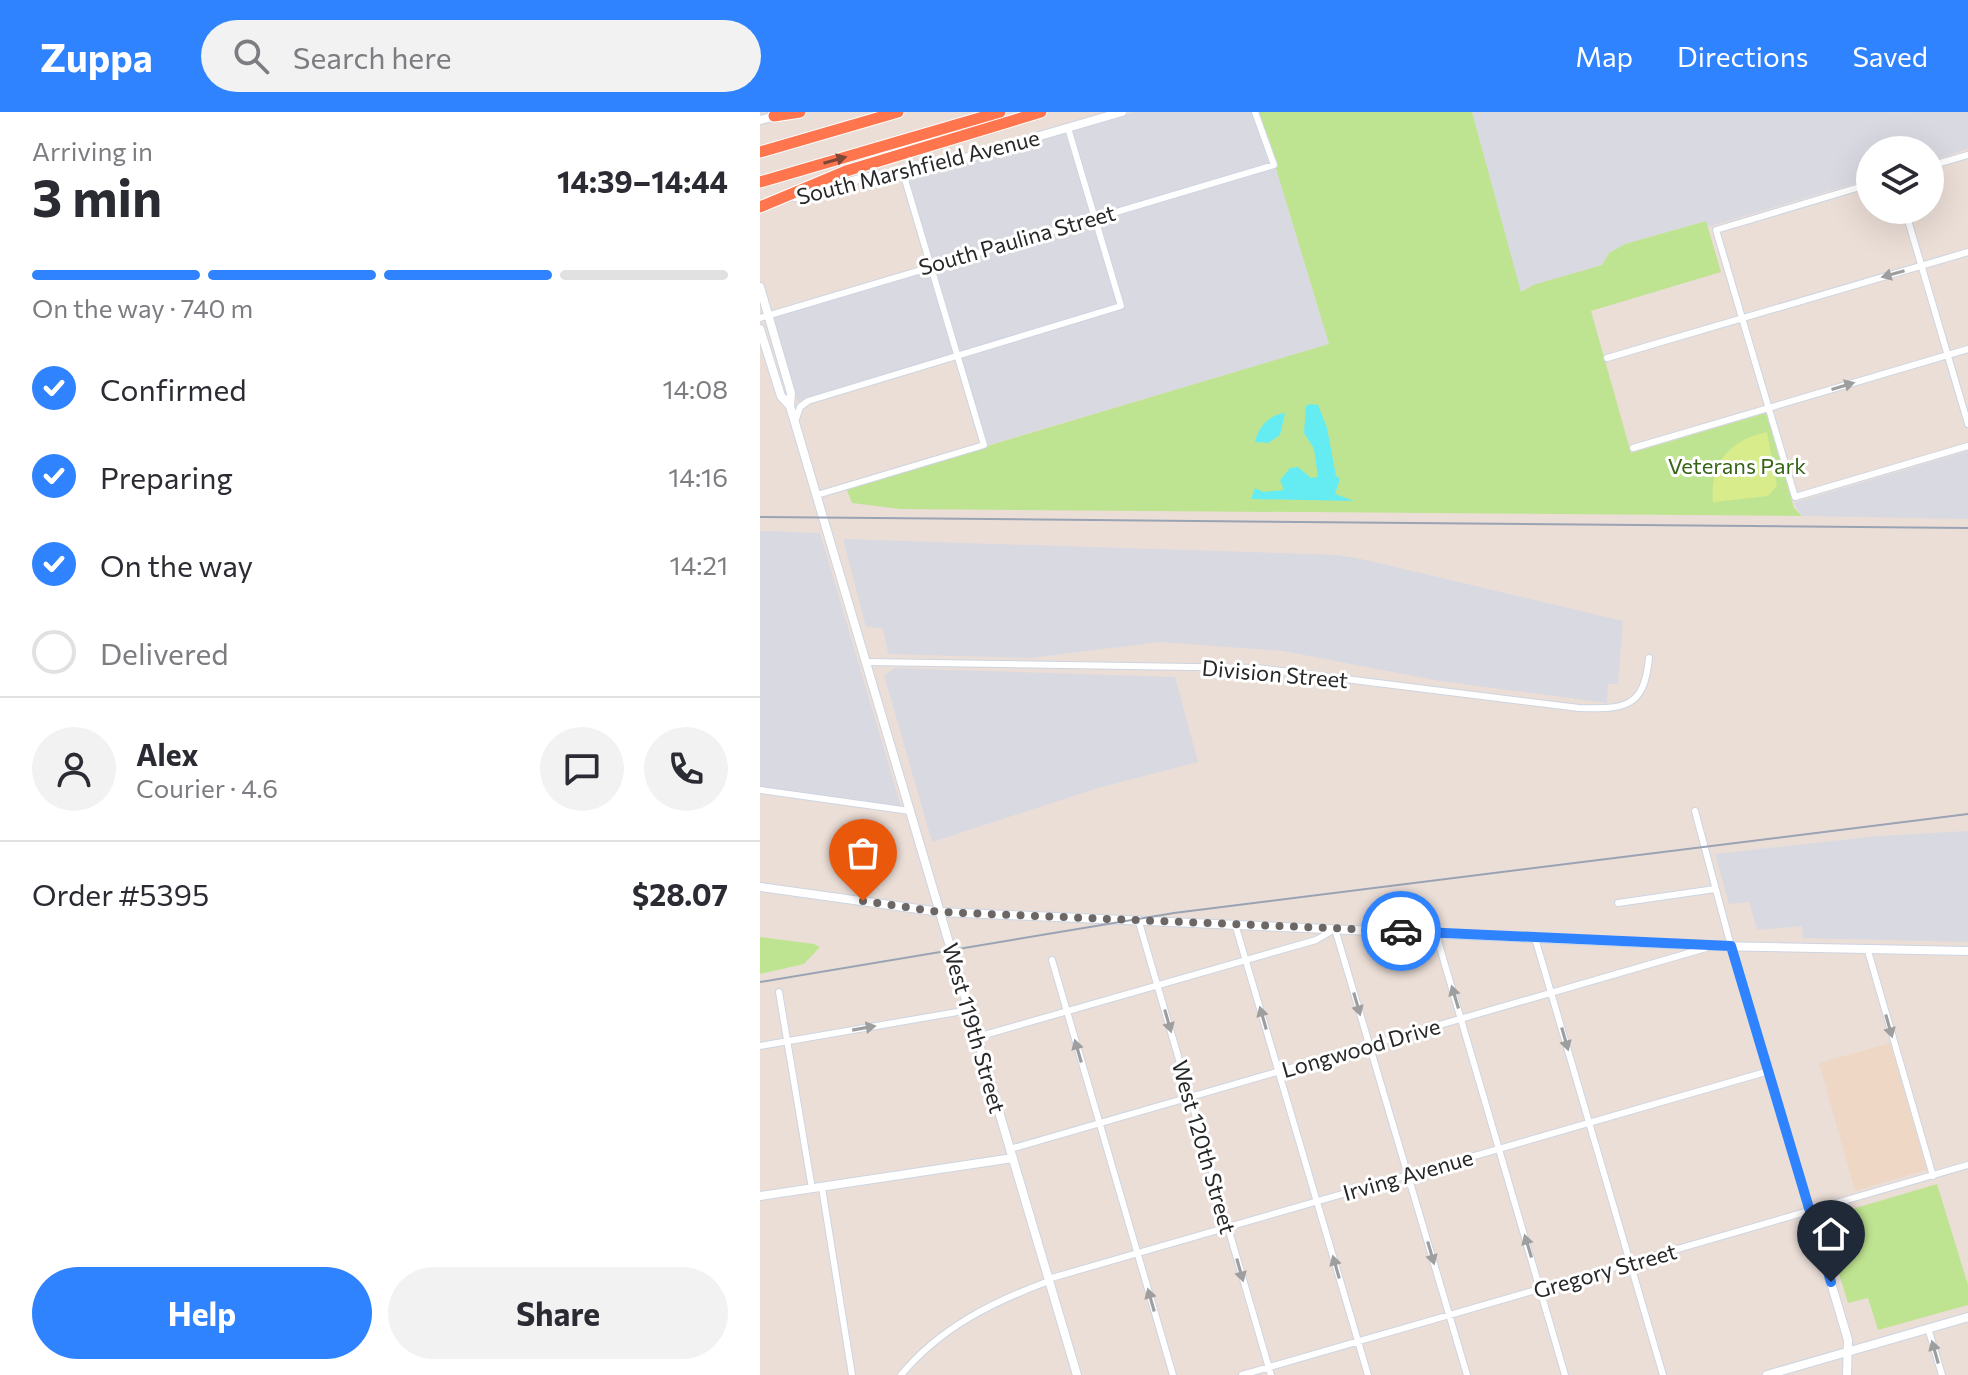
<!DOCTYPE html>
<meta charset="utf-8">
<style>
:root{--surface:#fff;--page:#f2f2f3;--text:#2b2b33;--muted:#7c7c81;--line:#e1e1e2;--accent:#3083ff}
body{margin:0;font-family:Commissioner,sans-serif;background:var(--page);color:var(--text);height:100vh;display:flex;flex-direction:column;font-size:30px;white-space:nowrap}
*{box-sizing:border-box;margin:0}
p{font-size:26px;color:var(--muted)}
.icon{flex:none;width:44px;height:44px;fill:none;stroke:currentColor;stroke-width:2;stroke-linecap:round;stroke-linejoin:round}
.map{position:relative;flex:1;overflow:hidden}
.panel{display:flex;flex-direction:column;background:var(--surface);width:760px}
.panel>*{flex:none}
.controls{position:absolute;left:1096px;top:24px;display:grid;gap:16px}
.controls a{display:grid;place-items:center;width:88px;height:88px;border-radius:50%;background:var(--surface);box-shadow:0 8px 32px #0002;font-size:40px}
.pin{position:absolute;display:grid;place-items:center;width:68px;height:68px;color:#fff;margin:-82px -34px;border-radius:50% 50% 50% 0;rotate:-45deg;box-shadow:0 0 8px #0007}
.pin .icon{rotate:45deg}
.courier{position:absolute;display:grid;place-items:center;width:80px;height:80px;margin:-40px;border:6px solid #3083ff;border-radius:50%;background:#fff;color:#222;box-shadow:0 2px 10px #0007}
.headline em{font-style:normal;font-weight:700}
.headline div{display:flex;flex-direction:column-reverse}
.headline{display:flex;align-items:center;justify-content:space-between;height:136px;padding:0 32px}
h1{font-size:52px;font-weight:700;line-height:60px}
.bar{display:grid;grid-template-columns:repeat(4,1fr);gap:12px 8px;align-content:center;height:96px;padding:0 32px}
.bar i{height:10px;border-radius:6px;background:var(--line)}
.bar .on{background:var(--accent)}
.bar p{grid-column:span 4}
.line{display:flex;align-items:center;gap:20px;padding:0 32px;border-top:2px solid var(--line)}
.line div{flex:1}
.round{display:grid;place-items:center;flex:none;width:84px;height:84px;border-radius:42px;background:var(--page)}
ol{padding:0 32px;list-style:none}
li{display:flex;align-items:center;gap:24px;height:88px}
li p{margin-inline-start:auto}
li .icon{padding:8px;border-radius:50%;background:var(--accent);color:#fff;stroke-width:4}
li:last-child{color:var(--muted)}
li i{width:44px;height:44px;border:4px solid var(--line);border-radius:50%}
.cta{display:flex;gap:16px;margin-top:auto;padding:16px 32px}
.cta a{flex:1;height:92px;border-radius:48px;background:var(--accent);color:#fff;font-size:32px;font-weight:700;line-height:92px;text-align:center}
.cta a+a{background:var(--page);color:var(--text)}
header{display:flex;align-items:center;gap:48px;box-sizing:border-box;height:112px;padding:0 40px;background:var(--accent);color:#fff}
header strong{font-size:38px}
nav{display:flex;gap:44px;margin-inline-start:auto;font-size:28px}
.search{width:560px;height:72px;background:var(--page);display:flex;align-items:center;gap:20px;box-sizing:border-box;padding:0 28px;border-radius:44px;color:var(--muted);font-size:30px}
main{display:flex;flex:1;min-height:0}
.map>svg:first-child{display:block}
.industrial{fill:#d9d9e2}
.education{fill:#eed8c5}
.green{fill:#bfe491}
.pitch{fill:#d8ec8c}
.water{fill:#65ebf2}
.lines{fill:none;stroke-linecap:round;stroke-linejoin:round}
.street-casing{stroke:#cdd5e1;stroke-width:8}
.secondary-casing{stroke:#cdd5e1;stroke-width:10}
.highway-casing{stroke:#fff;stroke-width:13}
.street{stroke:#fff;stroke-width:6}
.secondary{stroke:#fff;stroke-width:8}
.highway{stroke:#ff754e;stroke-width:11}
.rail{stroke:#9aa3b3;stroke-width:2}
.oneway{fill:#7d4637}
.oneway2{fill:#9e9e9e}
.done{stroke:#6c6765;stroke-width:8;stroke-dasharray:0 14.4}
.route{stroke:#3083ff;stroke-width:10}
.labels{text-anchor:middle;stroke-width:6;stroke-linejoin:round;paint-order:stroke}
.street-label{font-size:22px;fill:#272727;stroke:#fff}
.park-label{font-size:22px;fill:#376516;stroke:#fff}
</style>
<header>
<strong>Zuppa</strong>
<div class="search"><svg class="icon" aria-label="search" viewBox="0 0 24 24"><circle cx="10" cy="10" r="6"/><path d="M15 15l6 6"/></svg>Search here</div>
<nav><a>Map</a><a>Directions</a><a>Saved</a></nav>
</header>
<main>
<section class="panel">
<div class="headline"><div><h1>3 min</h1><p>Arriving in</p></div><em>14:39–14:44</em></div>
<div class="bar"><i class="on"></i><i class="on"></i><i class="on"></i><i></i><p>On the way · 740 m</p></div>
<ol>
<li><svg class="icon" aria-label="check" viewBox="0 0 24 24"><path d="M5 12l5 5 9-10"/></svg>Confirmed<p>14:08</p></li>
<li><svg class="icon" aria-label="check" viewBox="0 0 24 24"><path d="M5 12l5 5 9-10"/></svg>Preparing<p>14:16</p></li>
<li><svg class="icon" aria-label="check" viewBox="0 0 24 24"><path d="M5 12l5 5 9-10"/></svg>On the way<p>14:21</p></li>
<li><i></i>Delivered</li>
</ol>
<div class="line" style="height:144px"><a class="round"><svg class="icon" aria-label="person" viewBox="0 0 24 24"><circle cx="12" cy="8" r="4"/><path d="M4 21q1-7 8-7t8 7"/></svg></a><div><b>Alex</b><p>Courier · 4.6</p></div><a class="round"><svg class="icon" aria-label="chat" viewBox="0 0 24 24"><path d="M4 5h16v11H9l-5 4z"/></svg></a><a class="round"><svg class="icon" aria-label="phone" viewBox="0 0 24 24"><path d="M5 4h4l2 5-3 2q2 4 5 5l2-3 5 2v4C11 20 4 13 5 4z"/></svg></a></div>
<div class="line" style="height:104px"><div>Order #5395</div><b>$28.07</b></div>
<div class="cta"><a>Help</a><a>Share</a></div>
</section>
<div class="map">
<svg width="1208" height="1263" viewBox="0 0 1208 1263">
<rect width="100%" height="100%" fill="#ebded7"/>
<!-- industrial -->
<path class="industrial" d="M375,0H499L569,232L225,334L198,241L38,290L11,202L171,154L146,65Z
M712,0H1208V37L1170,49V38H1110V67L947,115L945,109L865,132L849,141L842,153L773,173L760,180Z
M1208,339V407L1042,404L1033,391Z
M0,419L60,421L141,695L0,676Z
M83,427L578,443L606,448L863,509L858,572H848L847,591L680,569L523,539L400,530L270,546L128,542L123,516L106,515Z
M135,556L415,565L438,650L338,676L172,730L124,563Z
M1208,719V830L1043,826L1042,814L997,818L989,790L969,792L955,742L1118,724Z"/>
<!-- education -->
<path class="education" d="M1130,931L1167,1058L1095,1079L1059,951Z"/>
<!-- green -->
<path class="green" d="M499,0H712L761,180L773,173L842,153L849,141L865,132L946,109L961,160L831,199L871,341L1006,301L1034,396L1042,404L140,397L92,391L86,376L569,232Z
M0,825L54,832L60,835L44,852L0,862Z
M1177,1072L1208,1173V1193L1118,1218L1108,1186L1088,1191L1062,1106Z"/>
<!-- pitch -->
<path class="pitch" d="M1007,320L1017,374L1008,384L953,390C949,351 970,328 1007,320Z"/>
<!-- water -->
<path class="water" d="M550,292L558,293L567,316L576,364L580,367L575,382L594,389L491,387L495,376L503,380L524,378L520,368L530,356L538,355L551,366L558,365L554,337L544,321L546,294Z
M525,301L520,323L508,331L495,330C498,316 508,303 525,301Z"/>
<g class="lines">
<defs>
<path id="street" d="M1170,54L1208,43
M1110,72L956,118L1035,385L1208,334
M1145,98L1208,312
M0,206L514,53L495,0
M847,246L1208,140
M35,310L40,295L48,289L361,194L308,16
M873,336L1208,237
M57,383L224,333L143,61
M106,550L497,556L819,596C864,597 884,597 889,546
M0,678L150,699
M935,699L971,834
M858,791L955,777
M378,807L511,1263
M475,812L608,1263
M676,822L805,1263
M775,826L903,1263
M1108,839L1173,1064
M292,848L413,1263
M19,880L52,1077
M217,925L556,828L575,817L707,1263
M0,934L209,898
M250,1037L946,836
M62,1076L92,1263
M288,1167L1009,959
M1168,1216L1182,1263
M141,1263C180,1216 232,1190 289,1169
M482,1263L1208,1053"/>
<path id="secondary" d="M0,8L16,4
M35,85L103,66L177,54L362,0
M0,175L31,281L30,294L317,1263
M0,217L21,284L30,294
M0,775L180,800L953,834L1208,839
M971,834L1088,1228L1087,1263
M0,1084L253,1046
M1007,1263L1208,1205"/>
<path id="highway" d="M14,4L40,0
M0,40L138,0
M0,70L240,0
M0,95L86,59L281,0"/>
</defs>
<!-- street casing -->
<use href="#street" class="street-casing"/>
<!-- secondary casing -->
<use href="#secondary" class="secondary-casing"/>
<!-- highway casing -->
<use href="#highway" class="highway-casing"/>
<!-- street -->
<use href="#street" class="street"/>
<!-- secondary -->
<use href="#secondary" class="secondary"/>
<!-- highway -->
<use href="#highway" class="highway"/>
<!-- rail -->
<path class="rail" d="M0,405L1208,416
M0,870L414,801L1208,702"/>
</g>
<!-- one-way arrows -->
<defs><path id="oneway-solid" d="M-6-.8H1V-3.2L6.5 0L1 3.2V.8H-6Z" transform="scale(2)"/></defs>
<use class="oneway" href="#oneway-solid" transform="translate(75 48) rotate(-16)"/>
<g class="oneway2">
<use href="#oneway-solid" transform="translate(1133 162) rotate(164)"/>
<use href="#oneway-solid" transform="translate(1083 274) rotate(-17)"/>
<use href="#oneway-solid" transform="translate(695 885) rotate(-107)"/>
<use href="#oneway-solid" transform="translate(597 892) rotate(74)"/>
<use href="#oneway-solid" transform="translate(503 906) rotate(-106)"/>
<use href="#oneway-solid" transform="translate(408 909) rotate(74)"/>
<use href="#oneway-solid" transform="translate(1129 914) rotate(74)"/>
<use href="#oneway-solid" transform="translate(104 916) rotate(-10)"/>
<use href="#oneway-solid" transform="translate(805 927) rotate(74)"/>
<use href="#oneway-solid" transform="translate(318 939) rotate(-106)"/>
<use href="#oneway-solid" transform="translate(768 1134) rotate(-107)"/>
<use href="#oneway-solid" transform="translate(671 1141) rotate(74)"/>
<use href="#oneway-solid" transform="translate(576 1155) rotate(-106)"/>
<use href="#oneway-solid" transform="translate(480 1158) rotate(74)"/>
<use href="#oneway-solid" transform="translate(391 1188) rotate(-106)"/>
<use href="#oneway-solid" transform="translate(1175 1240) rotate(-106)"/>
</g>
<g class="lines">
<!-- done -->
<path class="done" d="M103,789L180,800L641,819"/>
<!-- route -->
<path class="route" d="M641,819L971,834L1071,1170"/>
</g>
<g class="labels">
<!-- street labels -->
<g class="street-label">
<text transform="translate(158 55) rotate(-14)" y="8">South Marshfield Avenue</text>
<text transform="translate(257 128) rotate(-16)" y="8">South Paulina Street</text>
<text transform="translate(515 562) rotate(5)" y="8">Division Street</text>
<text transform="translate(214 916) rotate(74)" y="8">West 119th Street</text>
<text transform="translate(601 936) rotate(-16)" y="8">Longwood Drive</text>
<text transform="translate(444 1035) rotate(74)" y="8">West 120th Street</text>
<text transform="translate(648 1063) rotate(-16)" y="8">Irving Avenue</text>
<text transform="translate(845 1159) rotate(-16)" y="8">Gregory Street</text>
</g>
<!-- park labels -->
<g class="park-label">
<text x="977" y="362">Veterans Park</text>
</g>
</g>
</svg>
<div class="controls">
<a><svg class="icon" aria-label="layers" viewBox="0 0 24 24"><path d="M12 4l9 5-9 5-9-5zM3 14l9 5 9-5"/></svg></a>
</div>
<div class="pin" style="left:103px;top:789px;background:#ea580c"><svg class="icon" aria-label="bag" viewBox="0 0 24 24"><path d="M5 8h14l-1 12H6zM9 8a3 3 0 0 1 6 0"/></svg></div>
<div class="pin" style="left:1071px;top:1170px;background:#1f2937"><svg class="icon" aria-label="home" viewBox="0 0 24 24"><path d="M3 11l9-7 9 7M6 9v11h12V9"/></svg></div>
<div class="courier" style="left:641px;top:819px"><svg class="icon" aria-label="car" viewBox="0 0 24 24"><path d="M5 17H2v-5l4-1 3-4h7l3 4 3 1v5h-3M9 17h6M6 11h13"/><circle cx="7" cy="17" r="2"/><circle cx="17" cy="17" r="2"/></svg></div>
</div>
</main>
